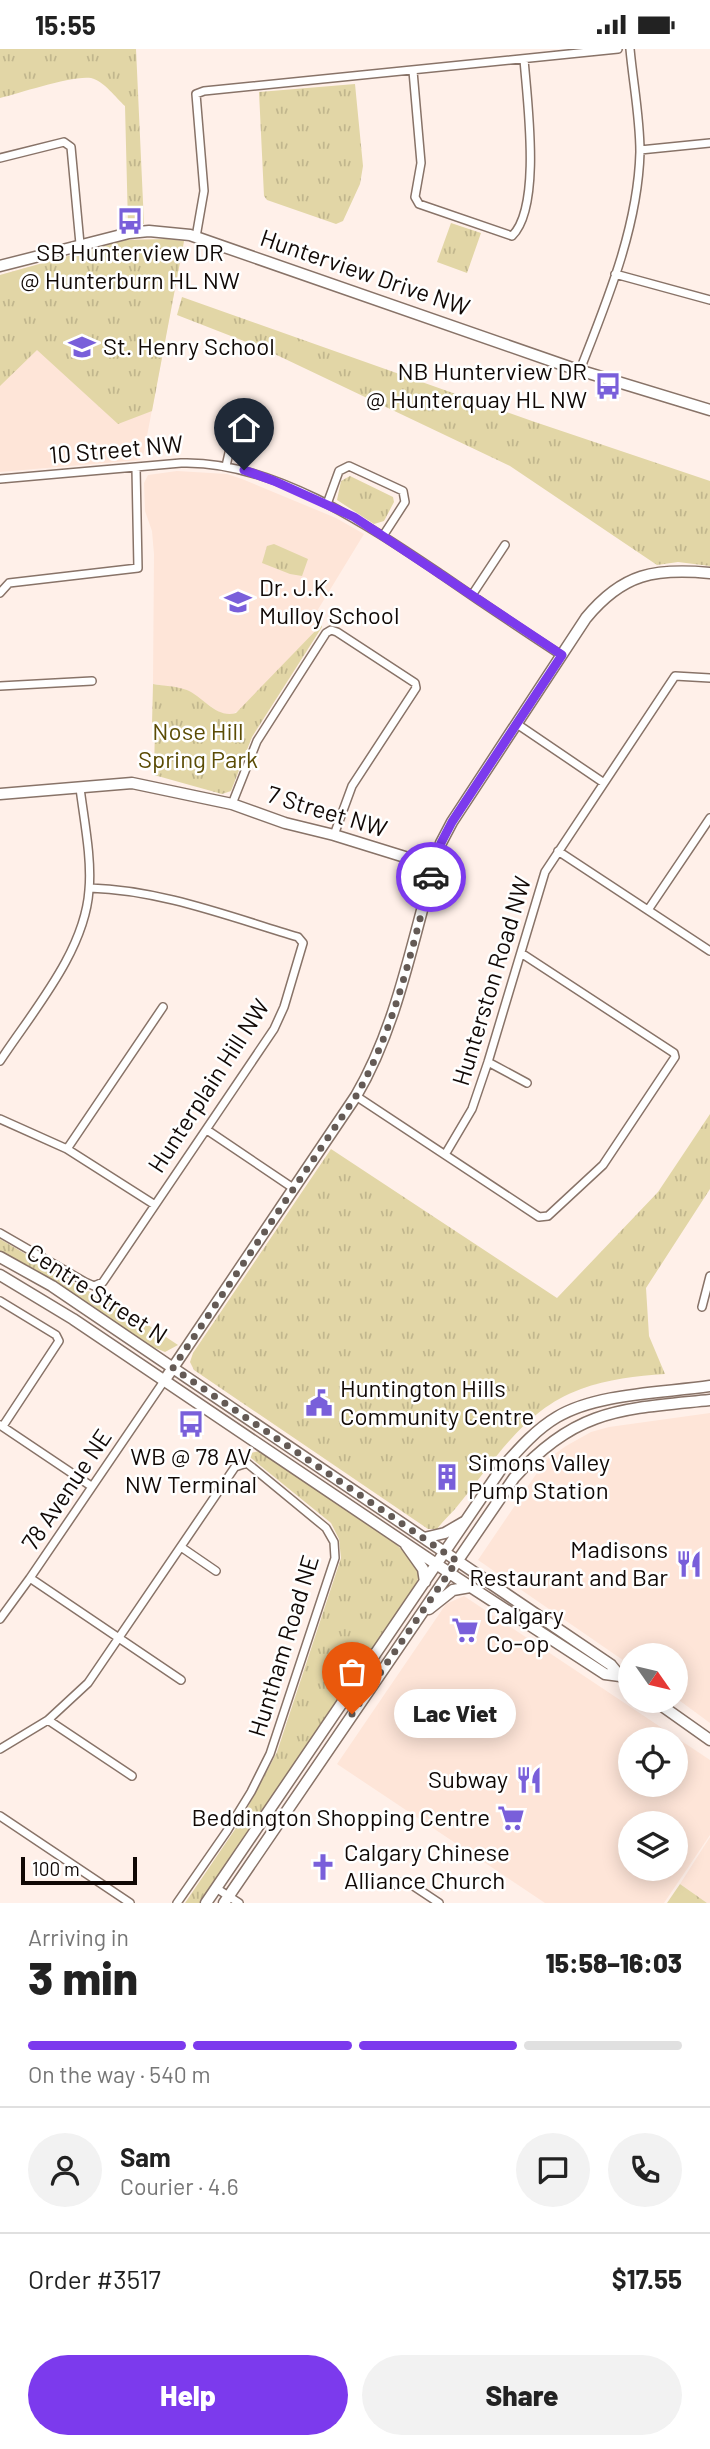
<!DOCTYPE html>
<meta charset="utf-8">
<style>
:root{--surface:#fff;--page:#f2f2f2;--text:#222;--muted:#767676;--line:#e0e0e0;--accent:#7c3aed}
body{margin:0;font-family:Barlow,sans-serif;background:var(--page);color:var(--text);height:100vh;display:flex;flex-direction:column;font-size:26px;white-space:nowrap}
*{box-sizing:border-box;margin:0}
p{font-size:23px;color:var(--muted)}
.icon{flex:none;width:38px;height:38px;fill:none;stroke:currentColor;stroke-width:2;stroke-linecap:round;stroke-linejoin:round}
.map{position:relative;height:1854px;overflow:hidden}
.side{display:flex;flex-direction:column;background:var(--surface);flex:1}
.side>*{flex:none}
.needle{width:46px;rotate:124deg}
.buttons{position:absolute;left:618px;top:1594px;display:grid;gap:14px}
.buttons a{display:grid;place-items:center;width:70px;height:70px;border-radius:50%;background:var(--surface);box-shadow:0 4px 18px #0003;font-size:35px}
.scale{position:absolute;left:21px;bottom:18px;width:116px;box-sizing:border-box;padding-left:7px;border:4px solid #110906;border-top:0;font-size:19px;line-height:24px;white-space:nowrap;color:#110906;-webkit-text-stroke:5px #fff;paint-order:stroke}
.pin{position:absolute;display:grid;place-items:center;width:60px;height:60px;color:#fff;margin:-72px -30px;border-radius:50% 50% 50% 0;rotate:-45deg;box-shadow:0 0 7px #0007}
.pin .icon{rotate:45deg}
.courier{position:absolute;display:grid;place-items:center;width:70px;height:70px;margin:-35px;border:5px solid #7c3aed;border-radius:50%;background:#fff;color:#222;box-shadow:0 2px 9px #0007}
.bubble{position:absolute;height:49px;border-radius:24px;background:var(--surface);box-shadow:0 4px 18px #0003;font-size:23px;font-weight:800;line-height:49px;text-align:center}
.head em{font-style:normal;font-weight:800}
.head div{display:flex;flex-direction:column-reverse}
.head{display:flex;align-items:center;justify-content:space-between;height:119px;padding:0 28px}
h1{font-size:46px;font-weight:800;line-height:52px}
.bar{display:grid;grid-template-columns:repeat(4,1fr);gap:10px 7px;align-content:center;height:84px;padding:0 28px}
.bar i{height:9px;border-radius:5px;background:var(--line)}
.bar .active{background:var(--accent)}
.bar p{grid-column:span 4}
.line{display:flex;align-items:center;gap:18px;padding:0 28px;border-top:2px solid var(--line)}
.line div{flex:1}
.round{display:grid;place-items:center;flex:none;width:74px;height:74px;border-radius:37px;background:var(--page)}
.primary-button{display:flex;gap:14px;margin-top:auto;padding:14px 28px}
.primary-button a{flex:1;height:80px;border-radius:42px;background:var(--accent);color:#fff;font-size:28px;font-weight:800;line-height:80px;text-align:center}
.primary-button a+a{background:var(--page);color:var(--text)}
.status{display:flex;justify-content:space-between;align-items:center;height:49px;padding:0 35px;background:var(--surface);direction:ltr}
.status svg{height:19px;fill:currentColor}
.map>svg:first-child{display:block}
.built{fill:#fee5d8;fill-rule:evenodd}
.park{fill:url(#park-tufts)}
.lines{fill:none;stroke-linecap:round;stroke-linejoin:round}
.street-casing{stroke:#887368;stroke-width:10}
.secondary-casing{stroke:#887368;stroke-width:13}
.street{stroke:#fff;stroke-width:7}
.secondary{stroke:#fff;stroke-width:10}
.done{stroke:#645a55;stroke-width:7;stroke-dasharray:0 12.6}
.route{stroke:#7c3aed;stroke-width:9}
.labels{text-anchor:middle;stroke-width:5;stroke-linejoin:round;paint-order:stroke}
.poi-label{font-size:24px;fill:#110906;stroke:#fff;text-anchor:start}
.street-label{font-size:24px;fill:#110906;stroke:#fff}
.park-label{font-size:24px;fill:#5b4c05;stroke:#fff}
</style>
<div class="status"><b>15:55</b><svg viewBox="0 0 49 12"><path d="M0 12V9h3v3zM5 12V6h3v6zM10 12V3h3v9zM15 12V0h3v12zM26 1h20v11H26zM47 4h2v5h-2z"/></svg></div>
<div class="map">
<svg width="710" height="1854" viewBox="0 0 710 1854">
<defs>
<pattern id="park-tufts" width="24" height="20" patternUnits="userSpaceOnUse" patternTransform="scale(1.75)"><rect width="24" height="20" fill="#e2d6a6"/><path d="M3 7l-1-3M5 7V3M7 7l1-3M15 17l-1-3M17 17v-4M19 17l1-3" fill="none" stroke="#c1b68d"/></pattern>
</defs>
<rect width="100%" height="100%" fill="#fff0e9"/>
<!-- built -->
<path class="built" d="M167,190L184,192L143,408L140,411L0,423V226L125,191Z
M177,422L227,425L242,430L336,469L364,485L314,567L321,576L241,660L231,666L220,664L187,641L153,635L154,505L152,482L145,462L144,434L148,426Z
M710,1364V1674L676,1649V1606H630V1616L478,1511L545,1412L566,1397L591,1383L609,1378Z
M464,1547L710,1711V1786L664,1854H545L337,1715L446,1555ZM630,1690H676V1736H630ZM630,1774H676V1820H630Z
M710,1788V1854H707L680,1835Z"/>
<!-- park -->
<path class="park" d="M0,0H136L144,175L128,176L125,57C116,49 104,32 91,29C73,26 20,44 0,49Z
M355,35L363,117L360,135L343,172L336,175L267,151L264,147L259,43Z
M451,174L481,184L467,224L437,213Z
M167,190L184,192L152,362L118,375L37,301L0,337V226L125,191Z
M182,248L532,372L710,432V517L678,513L657,516L510,417L262,299L177,266Z
M350,427L393,448L394,453L384,472L374,475L337,451L341,432Z
M274,495L308,510L302,527L290,525L262,514L267,497Z
M321,576L322,578L252,688L231,742L222,745L154,726L155,675H152L153,635C164,637 176,637 187,641C203,648 217,670 236,664Z
M710,1065V1140L646,1239L649,1287L665,1325C636,1327 608,1330 581,1340C522,1361 492,1416 455,1460C449,1467 442,1473 437,1480H428L194,1321L190,1313L193,1304L331,1100L557,1249L658,1143Z
M0,1190L90,1243L100,1244L178,1296L165,1303L146,1295L47,1229L0,1202Z
M259,1402L267,1405C295,1424 413,1495 418,1523C420,1533 411,1544 406,1552L200,1854H185L240,1773L277,1703L341,1509L339,1490L331,1474L246,1405Z
M680,1835L707,1854H667Z"/>
<g class="lines">
<defs>
<path id="street" d="M413,22L421,114L415,148L419,155L512,187C542,158 527,51 524,10
M640,101L710,94
M0,109L64,93L71,98L80,195
M196,188L204,142L196,45L204,42L618,0
M615,225L710,251
M580,321C607,252 638,178 640,103C640,69 633,33 630,0
M226,417L239,360
M0,430L181,414C272,411 369,477 442,526C481,553 521,580 561,606
M327,455L339,422L349,417L403,442L405,453L383,487
M0,544L9,534L138,519L136,419
M472,546L505,496
M0,637L92,632
M517,675L604,734
M232,755L257,692L326,584L331,581L337,583L415,634L416,639L352,737L334,786
M558,802L710,902
M648,861L710,769
M0,1012C33,962 85,902 89,841C92,810 84,771 80,739
M488,1013L527,1034
M356,1047L539,1168L548,1167L603,1116L675,1008L674,1004L521,904
M0,1070L67,1100L155,1156
M207,1081L293,1139
M67,1100L163,958
M446,1104L472,1060L488,1013L545,823L675,627L710,629
M0,1184L85,1233L94,1237L103,1233L274,980L284,958L303,894L298,888C230,868 161,841 90,839
M0,1252L56,1286L59,1292L3,1377
M702,1258L710,1227
M0,1376L91,1437
M181,1498L216,1522
M30,1529L181,1631
M0,1570L30,1529L164,1332
M48,1671L132,1727
M0,1700L48,1671L88,1634L235,1418L247,1414L326,1479L334,1493L335,1509L270,1705L251,1743L227,1782L177,1854
M0,1767L130,1854
M394,1836L406,1832L439,1854
M216,1839L239,1854"/>
<path id="secondary" d="M0,217L129,184L149,182L190,186L572,319L710,361
M0,745L132,734L232,755L285,774L334,786L434,817
M0,1208L52,1237L611,1616L620,1627L630,1634
M0,1226L73,1270L457,1529L605,1625L620,1627
M164,1332L356,1047C401,970 414,879 441,794L452,773L586,569C623,524 655,519 710,524
M424,1489L445,1484L464,1473
M406,1496L423,1520L425,1533
M429,1560L453,1541L470,1538
M655,1652L710,1691
M206,1854L501,1420C518,1401 535,1381 557,1368C597,1344 663,1344 710,1337
M224,1854L514,1429C576,1359 623,1360 710,1351"/>
</defs>
<!-- street casing -->
<use href="#street" class="street-casing"/>
<!-- secondary casing -->
<use href="#secondary" class="secondary-casing"/>
<!-- street -->
<use href="#street" class="street"/>
<!-- secondary -->
<use href="#secondary" class="secondary"/>
</g>
<g class="lines">
<!-- done -->
<path class="done" d="M352,1665L457,1512L173,1319L356,1047C395,980 411,902 431,828"/>
<!-- route -->
<path class="route" d="M244,421L274,432L354,468L562,606L452,773L441,794L431,828"/>
</g>
<!-- icons -->
<defs>
<symbol id="bus-bare" viewBox="-9 -9 18 18"><path d="M-5-6H5V4H4V6H2V4H-2V6H-4V4H-5ZM-3.5-4V0h7V-4ZM-3.5 1.2v1.5H-2V1.2ZM2 1.2v1.5H3.5V1.2Z" fill="#795fda" stroke="#fff" stroke-width="2.5" paint-order="stroke"/></symbol>
<symbol id="school-bare" viewBox="-9 -9 18 18"><path d="M0-5L7-2L0 1L-7-2ZM-4 1L0 2.5L4 1V4Q0 6-4 4Z" fill="#795fda" stroke="#fff" stroke-width="2.5" paint-order="stroke"/></symbol>
<symbol id="civic-bare" viewBox="-9 -9 18 18"><path d="M-.6-6.5H3V-4.5H.6V-3L4-1V1h2V6H-6V1h2V-1L-.6-3ZM-1.2 2.5V6h2.4V2.5Z" fill="#795fda" stroke="#fff" stroke-width="2.5" paint-order="stroke"/></symbol>
<symbol id="building-bare" viewBox="-9 -9 18 18"><path d="M-4-6H4V6H1V3H-1V6H-4ZM-2.5-4.3h1.7v1.8h-1.7ZM.8-4.3h1.7v1.8H.8ZM-2.5-1h1.7V.8h-1.7ZM.8-1h1.7V.8H.8Z" fill="#795fda" stroke="#fff" stroke-width="2.5" paint-order="stroke"/></symbol>
<symbol id="restaurant-bare" viewBox="-9 -9 18 18"><path d="M-5-6h1v4h1v-4h1v4h1v-4h1v5L-1.5 .5V6h-2V.5L-5-1ZM5-6V6H3V1.5H1.5Q1.5-4 5-6Z" fill="#795fda" stroke="#fff" stroke-width="2.5" paint-order="stroke"/></symbol>
<symbol id="supermarket-bare" viewBox="-9 -9 18 18"><path d="M-6-5.5h2.5l.6 2H6L4.5 2H-2.5L-4.4-4H-6ZM-1.5 3.2a1.3 1.3 0 1 0 .1 0ZM3 3.2a1.3 1.3 0 1 0 .1 0Z" fill="#795fda" stroke="#fff" stroke-width="2.5" paint-order="stroke"/></symbol>
<symbol id="church-bare" viewBox="-9 -9 18 18"><path d="M-1.2-6h2.4v3.5h3.3v2.4h-3.3V6h-2.4V-.1h-3.3v-2.4h3.3Z" fill="#795fda" stroke="#fff" stroke-width="2.5" paint-order="stroke"/></symbol>
</defs>
<g fill-rule="evenodd">
<use href="#bus-bare" x="111" y="153" width="38" height="38"/>
<use href="#school-bare" x="63" y="279" width="38" height="38"/>
<use href="#bus-bare" x="589" y="318" width="38" height="38"/>
<use href="#school-bare" x="219" y="534" width="38" height="38"/>
<use href="#civic-bare" x="300" y="1335" width="38" height="38"/>
<use href="#bus-bare" x="172" y="1356" width="38" height="38"/>
<use href="#building-bare" x="428" y="1409" width="38" height="38"/>
<use href="#restaurant-bare" x="670" y="1496" width="38" height="38"/>
<use href="#supermarket-bare" x="446" y="1562" width="38" height="38"/>
<use href="#restaurant-bare" x="510" y="1712" width="38" height="38"/>
<use href="#supermarket-bare" x="492" y="1750" width="38" height="38"/>
<use href="#church-bare" x="304" y="1799" width="38" height="38"/>
</g>
<g class="labels">
<!-- poi labels -->
<g class="poi-label">
<text x="130" y="212" text-anchor="middle">SB Hunterview DR<tspan x="130" dy="28">@ Hunterburn HL NW</tspan></text>
<text x="103" y="306">St. Henry School</text>
<text x="587" y="331" text-anchor="end">NB Hunterview DR<tspan x="587" dy="28">@ Hunterquay HL NW</tspan></text>
<text x="259" y="547">Dr. J.K.<tspan x="259" dy="28">Mulloy School</tspan></text>
<text x="340" y="1348">Huntington Hills<tspan x="340" dy="28">Community Centre</tspan></text>
<text x="191" y="1416" text-anchor="middle">WB @ 78 AV<tspan x="191" dy="28">NW Terminal</tspan></text>
<text x="468" y="1422">Simons Valley<tspan x="468" dy="28">Pump Station</tspan></text>
<text x="668" y="1509" text-anchor="end">Madisons<tspan x="668" dy="28">Restaurant and Bar</tspan></text>
<text x="486" y="1575">Calgary<tspan x="486" dy="28">Co-op</tspan></text>
<text x="508" y="1739" text-anchor="end">Subway</text>
<text x="490" y="1777" text-anchor="end">Beddington Shopping Centre</text>
<text x="344" y="1812">Calgary Chinese<tspan x="344" dy="28">Alliance Church</tspan></text>
</g>
<!-- street labels -->
<g class="street-label">
<text transform="translate(365 224) rotate(19)" y="8">Hunterview Drive NW</text>
<text transform="translate(116 401) rotate(-5)" y="8">10 Street NW</text>
<text transform="translate(327 763) rotate(17)" y="8">7 Street NW</text>
<text transform="translate(492 932) rotate(-73)" y="8">Hunterston Road NW</text>
<text transform="translate(209 1037) rotate(-57)" y="8">Hunterplain Hill NW</text>
<text transform="translate(97 1245) rotate(33)" y="8">Centre Street N</text>
<text transform="translate(67 1441) rotate(-56)" y="8">78 Avenue NE</text>
<text transform="translate(284 1597) rotate(-73)" y="8">Huntham Road NE</text>
</g>
<!-- park labels -->
<g class="park-label">
<text x="198" y="691">Nose Hill<tspan x="198" dy="28">Spring Park</tspan></text>
</g>
</g>
</svg>
<div class="buttons">
<a><svg class="needle" viewBox="-14 -14 28 28"><path d="M0-13l5 13h-10z" fill="#e53935"/><path d="M0 13l5-13h-10z" fill="#767676"/></svg></a>
<a><svg class="icon" aria-label="locate" viewBox="0 0 24 24"><circle cx="12" cy="12" r="6"/><path d="M12 2v4M12 18v4M2 12h4M18 12h4"/></svg></a>
<a><svg class="icon" aria-label="layers" viewBox="0 0 24 24"><path d="M12 4l9 5-9 5-9-5zM3 14l9 5 9-5"/></svg></a>
</div>
<div class="scale">100 m</div>
<div class="pin" style="left:352px;top:1665px;background:#ea580c"><svg class="icon" aria-label="bag" viewBox="0 0 24 24"><path d="M5 8h14l-1 12H6zM9 8a3 3 0 0 1 6 0"/></svg></div>
<div class="pin" style="left:244px;top:421px;background:#1f2937"><svg class="icon" aria-label="home" viewBox="0 0 24 24"><path d="M3 11l9-7 9 7M6 9v11h12V9"/></svg></div>
<div class="courier" style="left:431px;top:828px"><svg class="icon" aria-label="car" viewBox="0 0 24 24"><path d="M5 17H2v-5l4-1 3-4h7l3 4 3 1v5h-3M9 17h6M6 11h13"/><circle cx="7" cy="17" r="2"/><circle cx="17" cy="17" r="2"/></svg></div>
<div class="bubble" style="left:394px;top:1640px;width:122px">Lac Viet</div>
</div>
<section class="side">
<div class="head"><div><h1>3 min</h1><p>Arriving in</p></div><em>15:58–16:03</em></div>
<div class="bar"><i class="active"></i><i class="active"></i><i class="active"></i><i></i><p>On the way · 540 m</p></div>
<div class="line" style="height:126px"><a class="round"><svg class="icon" aria-label="person" viewBox="0 0 24 24"><circle cx="12" cy="8" r="4"/><path d="M4 21q1-7 8-7t8 7"/></svg></a><div><b>Sam</b><p>Courier · 4.6</p></div><a class="round"><svg class="icon" aria-label="chat" viewBox="0 0 24 24"><path d="M4 5h16v11H9l-5 4z"/></svg></a><a class="round"><svg class="icon" aria-label="phone" viewBox="0 0 24 24"><path d="M5 4h4l2 5-3 2q2 4 5 5l2-3 5 2v4C11 20 4 13 5 4z"/></svg></a></div>
<div class="line" style="height:91px"><div>Order #3517</div><b>$17.55</b></div>
<div class="primary-button"><a>Help</a><a>Share</a></div>
</section>
